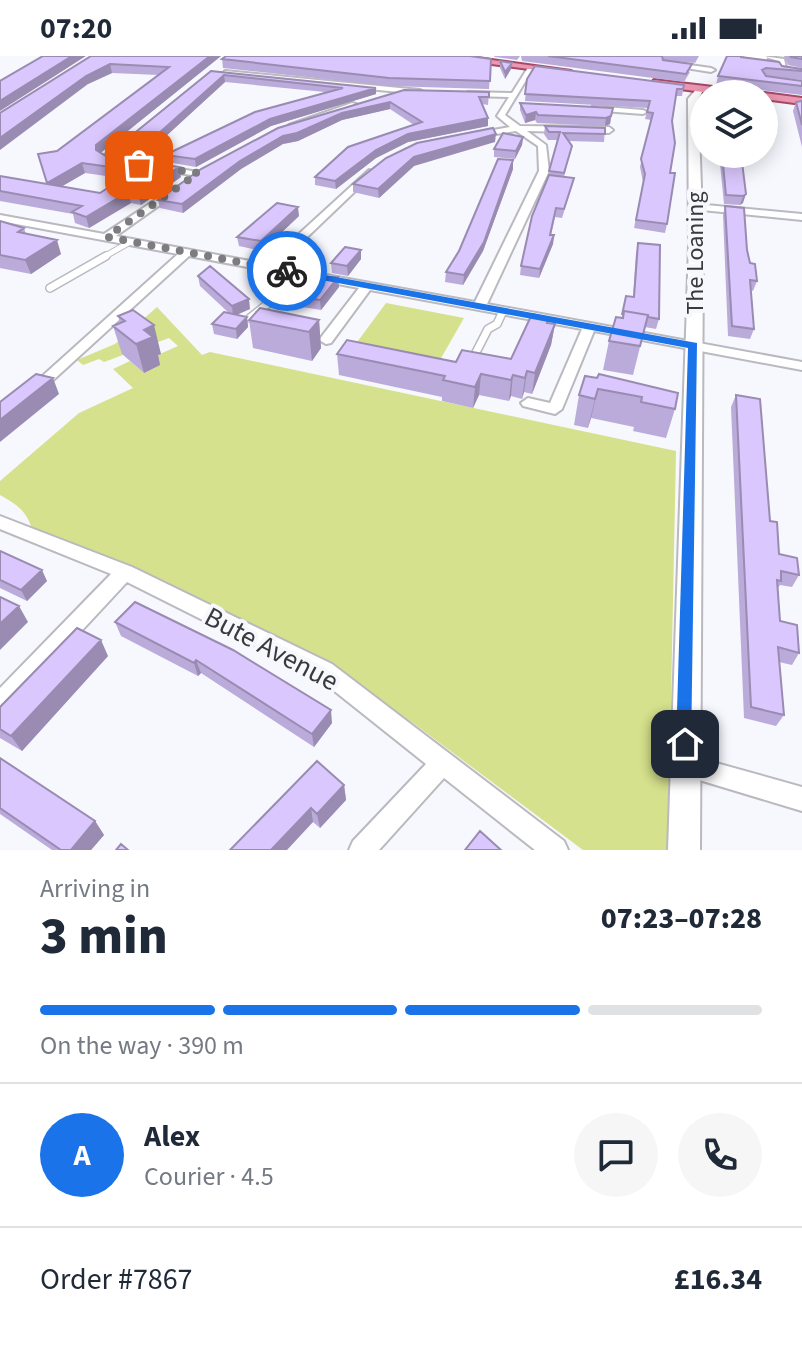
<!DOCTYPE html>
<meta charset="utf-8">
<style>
:root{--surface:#fff;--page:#f6f6f7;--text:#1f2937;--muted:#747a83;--line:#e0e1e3;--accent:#1a73e8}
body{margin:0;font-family:"Source Sans 3",sans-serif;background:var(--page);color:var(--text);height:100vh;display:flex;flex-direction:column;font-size:30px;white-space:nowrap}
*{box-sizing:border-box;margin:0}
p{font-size:26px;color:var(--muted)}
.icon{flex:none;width:44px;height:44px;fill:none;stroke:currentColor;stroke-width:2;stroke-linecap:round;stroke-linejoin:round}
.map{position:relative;height:794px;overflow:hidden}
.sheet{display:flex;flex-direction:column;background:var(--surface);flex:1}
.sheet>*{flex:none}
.buttons{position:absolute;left:690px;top:24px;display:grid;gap:16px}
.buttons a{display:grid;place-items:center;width:88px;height:88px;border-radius:50%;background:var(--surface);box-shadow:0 4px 20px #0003;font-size:40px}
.pin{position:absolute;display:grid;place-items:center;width:68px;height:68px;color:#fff;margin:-34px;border-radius:16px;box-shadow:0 4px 12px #0006}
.courier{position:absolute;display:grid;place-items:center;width:80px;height:80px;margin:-40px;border:6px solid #1a73e8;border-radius:50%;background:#fff;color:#222;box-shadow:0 2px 10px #0007}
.overview em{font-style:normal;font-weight:800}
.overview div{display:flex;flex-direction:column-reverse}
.overview{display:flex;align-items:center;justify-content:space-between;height:136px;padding:0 40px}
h1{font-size:52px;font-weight:800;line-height:60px}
.bar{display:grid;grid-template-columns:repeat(4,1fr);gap:12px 8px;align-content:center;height:96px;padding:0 40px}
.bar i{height:10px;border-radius:6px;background:var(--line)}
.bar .selected{background:var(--accent)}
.bar p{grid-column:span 4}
.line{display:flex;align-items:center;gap:20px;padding:0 40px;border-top:2px solid var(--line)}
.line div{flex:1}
.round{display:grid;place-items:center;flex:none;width:84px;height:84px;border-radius:42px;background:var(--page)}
.status{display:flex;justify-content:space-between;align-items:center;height:56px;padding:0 40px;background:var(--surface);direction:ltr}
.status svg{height:22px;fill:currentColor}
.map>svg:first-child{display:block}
.green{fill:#d5e18c}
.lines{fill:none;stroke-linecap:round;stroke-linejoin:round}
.service-far2-casing{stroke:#b9b9bf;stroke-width:6}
.service-far1-casing{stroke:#b9b9bf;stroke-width:7}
.service-casing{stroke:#b9b9bf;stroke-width:10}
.minor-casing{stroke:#b9b9bf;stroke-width:4}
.tertiary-casing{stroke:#b9b9bf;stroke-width:4}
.primary-casing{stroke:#a64a67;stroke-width:4}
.service-far2{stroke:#fff;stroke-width:4}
.service-far1{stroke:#fff;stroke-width:5}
.service{stroke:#fff;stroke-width:7}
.minor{fill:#fff;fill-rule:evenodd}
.tertiary{fill:#fff;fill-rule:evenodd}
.primary{fill:#ec97b1;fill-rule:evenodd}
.wall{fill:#bbabda}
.shaded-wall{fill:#998bb1}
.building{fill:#dac7fd;stroke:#998bb1;stroke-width:2}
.route{fill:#1a73e8}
.done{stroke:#7c7c81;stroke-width:8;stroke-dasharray:0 14.4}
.labels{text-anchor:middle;stroke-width:8;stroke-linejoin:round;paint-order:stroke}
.street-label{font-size:24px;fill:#3a3a3d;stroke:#f7f7fe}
.near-street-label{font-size:28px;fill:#3a3a3d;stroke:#f7f7fe}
</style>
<div class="status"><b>07:20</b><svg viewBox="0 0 49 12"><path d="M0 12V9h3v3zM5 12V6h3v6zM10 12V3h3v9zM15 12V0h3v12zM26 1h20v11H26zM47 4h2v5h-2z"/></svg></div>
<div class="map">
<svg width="802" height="794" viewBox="0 0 802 794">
<rect width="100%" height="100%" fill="#f7f7fe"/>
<!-- green -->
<path class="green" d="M386,247L464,262L436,311L352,293Z
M157,251L202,299L210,296L676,395L668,794H583L413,667L284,587L33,477C28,456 18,449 0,439V425L79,357L133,332L113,313L130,305L144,317L160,309L151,302L178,290L169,282L104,306L99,303L83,309L77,304L115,288Z"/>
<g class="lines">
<defs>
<path id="service-far2" d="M746,0L765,2"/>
<path id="service-far1" d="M102,202L130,186"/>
<path id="service" d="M50,232L106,200
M250,262L305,218
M471,306L488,273L497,268L503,255"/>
<path id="minor" d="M762,0L784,3L786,12L802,15V19L780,15L779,5Z
M669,6L711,12L715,14L711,16L667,9Z
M529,10L534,11L505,59L520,70L609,71L613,74L609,77L527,75L546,89L549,115L487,248L802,306V314L594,275L562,353L555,358L523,350L521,347L528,342L550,347L582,273L370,234L331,287L326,288L319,284L359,232L189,200L50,327H40L38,324L178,198L0,165V159L104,178L175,131L180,134L178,136L116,180L266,208L369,114L374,117L372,119L277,210L475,246L539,115L538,90L516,75L475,81L471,78L510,71L497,60L509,41L468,40L464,38L468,36L512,37Z
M225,15L420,34L424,36L420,38L222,19Z
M352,47L359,49L296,71L289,69Z
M593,50L643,54L647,56L643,58L590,54Z
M132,77L136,80L135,82L112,101L203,117L198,120L102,105V101Z
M696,148L802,158V164L692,153V149Z
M0,460L132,511L332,608L564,785L568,794H535L444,722L379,794H349L353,785L426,708L318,622L127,526L8,654L0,657V632L111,518L0,473Z
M684,698L802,731V755L676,717L672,709L676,701Z"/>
<path id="tertiary" d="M699,30L704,33L698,43L703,190L700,794H668L689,190L688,43Z"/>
<path id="primary" d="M432,0H463L571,15L566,18Z
M654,24L747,35L753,38H718L650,29Z
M764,37L802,42V48L764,43V38H760Z"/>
</defs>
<!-- service-far2 casing -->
<use href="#service-far2" class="service-far2-casing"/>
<!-- service-far1 casing -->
<use href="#service-far1" class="service-far1-casing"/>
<!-- service casing -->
<use href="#service" class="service-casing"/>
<!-- minor casing -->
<use href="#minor" class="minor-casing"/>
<!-- tertiary casing -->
<use href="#tertiary" class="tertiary-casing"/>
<!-- primary casing -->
<use href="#primary" class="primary-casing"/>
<!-- service-far2 -->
<use href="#service-far2" class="service-far2"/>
<!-- service-far1 -->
<use href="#service-far1" class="service-far1"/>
<!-- service -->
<use href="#service" class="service"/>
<!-- minor -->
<use href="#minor" class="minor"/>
<!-- tertiary -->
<use href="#tertiary" class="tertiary"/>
<!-- primary -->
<use href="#primary" class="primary"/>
</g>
<!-- wall -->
<path class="wall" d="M91,0H221L100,97L106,100L127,104L129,114L120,122L85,117L61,131L100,137L181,121L141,149L131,147L89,172L75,167L73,158L0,145V120L47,128L57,95L159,19L112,17L88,28Z
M494,0H520L517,4L495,1Z
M521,0H699L695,7L663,4L690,16L684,26L522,5Z
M784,0H802V12L788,9Z
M741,1L802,13V24L766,20L802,25V39L716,29L718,20Z
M222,3H491L489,33L389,30L223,12Z
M500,5L511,13L505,23L500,12Z
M211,15L376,32V38L271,70L196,111L167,106L165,99L325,36L225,26L141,103L118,99L116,92Z
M527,23L684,29L682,40H676L672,65L667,168L665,177L634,172L643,126L640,111L651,64L645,63L648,52L525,45Z
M404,34L489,36L488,49L482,48L488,70L408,86L376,102L336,133L315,129V121L414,69L390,53L342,64L298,85L283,88L241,113L183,157L160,152L158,144Z
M802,45V91L793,55L796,46Z
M520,47L613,52L610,68L605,70L537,67L535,64L525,67L520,54Z
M545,70L605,72L604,86L568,85L572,90L564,121L572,130L562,162L555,161L551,179H554L553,188L539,222L520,219L521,210L549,119L557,84H548L544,78Z
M523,81L522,89L515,103L494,101V93Z
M495,86L414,110L379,142L353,136V128Z
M719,98H741L743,147L740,149L724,148Z
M513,104V113L483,195L463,229L445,226L446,216Z
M725,150L757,225L753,235L751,234L754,273L750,283L728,280L723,159Z
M299,160L262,195L239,190L237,181Z
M0,165L24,172L26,178L61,198L31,218L0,212Z
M638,187L659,263L656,273L645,271L633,319L603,314L609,285L622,262L626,240L633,241L636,197Z
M361,203L348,220L332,217L331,207Z
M198,220L250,253L237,259L247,261L248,271L237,283L214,278L212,268L230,258L200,230Z
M339,231L321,254L296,250L294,240Z
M118,260L161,298L158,299L160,309L144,317L122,298L113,270L120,267Z
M249,264H319L321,292L312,305L253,292Z
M548,267L555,268L551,289L532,338L524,336L522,343L511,340L509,345L479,339L473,352L442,345V341L339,319L337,298L456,306L511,303Z
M585,320L675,353L666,382L633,375L634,371L591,362L588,372L574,369L579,339Z
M736,339L779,498L799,519L792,531L780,529L778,532L780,565L799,597L792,609L779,606L784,659L776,670L744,662L731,351Z
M0,495L47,525L27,545L0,532Z
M115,566L332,667L314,691L201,617L198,620L121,580Z
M108,600L22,695L0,682V651Z
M0,702L95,765L104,779L91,794H52L0,758Z
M344,729L346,744L320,772L313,766L230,794Z"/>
<!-- shaded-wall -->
<path class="shaded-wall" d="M72,0H86L0,55V45Z
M210,0H221L98,99L96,94V89Z
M512,7L511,13L505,23V16Z
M110,8L112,17L88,28L0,94V82L86,20Z
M224,19L225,26L141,103L139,95Z
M376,32V38L271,70L196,111L195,103L270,63Z
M390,46V53L342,64L298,85L283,88L241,113L183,157L182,148L240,105L283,80L342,57Z
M536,56L535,64L525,67L526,59Z
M611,60L610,68L605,70L606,62Z
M488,62V70L408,86L376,102L336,133L335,125L376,94L408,78Z
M496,78L495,86L414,110L379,142L378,133L414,101Z
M523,81L522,89L515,103L516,95Z
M127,104L129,114L120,122L117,112Z
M513,104V113L483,195L463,229L464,219Z
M82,107L85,117L50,137L47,127Z
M179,111L181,121L141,149L138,138Z
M128,136L131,147L89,172L86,161Z
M746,138L743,147L740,149L743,140Z
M298,151L299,160L262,195L261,185Z
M554,179L553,188L539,222L540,213Z
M57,184L61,198L31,218L25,204Z
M361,194V203L348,220L347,210Z
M338,221L339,231L321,254L320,244Z
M249,243L250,253L233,260L232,250Z
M247,261L248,271L237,283L236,273Z
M319,264L321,292L312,305L309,276Z
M555,268L551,289L532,338L535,317Z
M154,269L161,298L158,299L160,309L144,317L136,288L144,274Z
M527,315L524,336L522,343L525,322Z
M481,318L479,339L473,352L475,331Z
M513,319L511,340L509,345L511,324Z
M53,322L59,338L0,386V364Z
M598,333L591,362L588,372L595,343Z
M42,514L47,525L27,545L21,534Z
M19,550L28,566L0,594V568Z
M101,584L108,600L22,695L11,680Z
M196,604L201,617L198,620L194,607Z
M331,654L332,667L314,691L312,678Z
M344,729L346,744L320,772L317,758Z
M311,752L313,766L287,794H271Z
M95,765L104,779L91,794H71Z"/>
<!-- building -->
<path class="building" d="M43,0H72L0,45V25Z
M91,0H210L96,89V94L106,100L127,104L117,112L82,107L47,127L38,98L57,95L169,11L110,8L86,20L0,82V57Z
M226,0H470L491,3L490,25L389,22L222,3Z
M548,0H662L663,4L692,8L686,18Z
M727,0H741V1L779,6L782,10L802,13V15L766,12L762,14L766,20L802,25V30L718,20Z
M790,0H802V3L791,1Z
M500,5L512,7L505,16Z
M535,10L684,29L683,33H677L672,65L675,87L670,117H675L667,168L636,164L645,118L641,103L653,57L647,56L650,45L525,38L527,23Z
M211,15L376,32L270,63L195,103L165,99L255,56L343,32L224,19L139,95L116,92Z
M404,34L489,36V41H479L488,62L408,78L376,94L335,125L315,121L348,91L422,66L390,46L342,57L297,77L283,80L240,105L182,148L158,144L201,113L278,72Z
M802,45V69L796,46Z
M520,47L613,52L611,60L606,62L538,59L536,56L526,59Z
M545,70L605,72V78L563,77L572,90L564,117L549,115L560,76H549Z
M493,72L496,78L414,101L378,133L353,128L386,102L417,87Z
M503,77L523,81L516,95L494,93Z
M722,98H741L746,138L743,140L726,139Z
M498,103L513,104L484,186L464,219L446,216L459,195Z
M147,106L179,111L138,138L128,136L86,161L72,156L82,150L0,135V120L100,137Z
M549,119L574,122L564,153L556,152L550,179H554L540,213L521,210L532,160Z
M277,147L298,151L261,185L237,181Z
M725,150L744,152L747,194L750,207L755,208L757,225L750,224L754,273L732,270Z
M0,165L24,172L18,176L57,184L25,204L0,199Z
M638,187L660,189L659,263L648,261V259L624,255L622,259L626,240L634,241Z
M345,191L361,194L347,210L331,207Z
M210,210L249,243L232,250L198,220Z
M310,221H338L320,244L294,240Z
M260,252L319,264L309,276L249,264Z
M133,254L154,269L144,274L153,281L136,288L113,270L125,265L118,260Z
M624,255L648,259L640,290L609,285L616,261L623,262Z
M224,256L247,261L236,273L212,268Z
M532,258L549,262L547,267L555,268L535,317L527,315L525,322L513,319L511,324L481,318L475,331L443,324L445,320L337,298L347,284L456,306L462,294L511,303Z
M36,318L53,322L0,364V346Z
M599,318L678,337L675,353L641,346L642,341L598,333L595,343L579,339L585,320L597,322Z
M736,339L760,343L770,465L777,466L779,498L797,502L799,519L781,515V525L777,524L780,565L797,569L799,597L778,591L784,659L751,651Z
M0,495L42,514L21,534L0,524Z
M0,541L19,550L0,568Z
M135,546L233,594L331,654L312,678L196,604L194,607L115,566Z
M77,572L101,584L11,680L0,673V651Z
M0,702L95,765L71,794H61L0,752Z
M317,705L344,729L317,758L311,752L271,794H230Z
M480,775L501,794H465Z
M121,788L128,794H116Z"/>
<!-- route -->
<path class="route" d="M287,212L697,287L691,694L685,697L676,688L688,292L284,217Z"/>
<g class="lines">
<!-- done -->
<path class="done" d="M139,109L198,117L107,181L287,215"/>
</g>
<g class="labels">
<!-- street labels -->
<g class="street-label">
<text transform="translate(695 197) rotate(-90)" y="8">The Loaning</text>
</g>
<!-- near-street labels -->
<g class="near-street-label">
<text transform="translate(272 592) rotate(28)" y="10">Bute Avenue</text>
</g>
</g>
</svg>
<div class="buttons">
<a><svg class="icon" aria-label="layers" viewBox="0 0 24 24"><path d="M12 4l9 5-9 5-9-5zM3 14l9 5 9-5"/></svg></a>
</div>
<div class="pin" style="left:139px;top:109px;background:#ea580c"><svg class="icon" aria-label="bag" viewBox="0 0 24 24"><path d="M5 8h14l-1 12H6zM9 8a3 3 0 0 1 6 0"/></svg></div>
<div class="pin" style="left:685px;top:688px;background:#1f2937"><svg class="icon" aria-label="home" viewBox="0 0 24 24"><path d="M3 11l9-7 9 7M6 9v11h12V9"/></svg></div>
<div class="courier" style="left:287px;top:215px"><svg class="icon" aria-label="bike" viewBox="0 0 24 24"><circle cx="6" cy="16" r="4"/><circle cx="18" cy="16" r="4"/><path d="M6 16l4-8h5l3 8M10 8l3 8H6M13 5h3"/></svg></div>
</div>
<section class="sheet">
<div class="overview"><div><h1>3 min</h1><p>Arriving in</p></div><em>07:23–07:28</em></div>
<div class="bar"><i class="selected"></i><i class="selected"></i><i class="selected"></i><i></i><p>On the way · 390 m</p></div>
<div class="line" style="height:144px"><b class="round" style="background:var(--accent);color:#fff">A</b><div><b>Alex</b><p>Courier · 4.5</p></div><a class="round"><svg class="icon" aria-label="chat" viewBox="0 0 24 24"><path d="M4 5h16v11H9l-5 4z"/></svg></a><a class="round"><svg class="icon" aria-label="phone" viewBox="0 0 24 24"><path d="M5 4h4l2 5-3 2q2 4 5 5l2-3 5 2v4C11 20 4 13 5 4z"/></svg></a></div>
<div class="line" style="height:104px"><div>Order #7867</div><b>£16.34</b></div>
</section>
